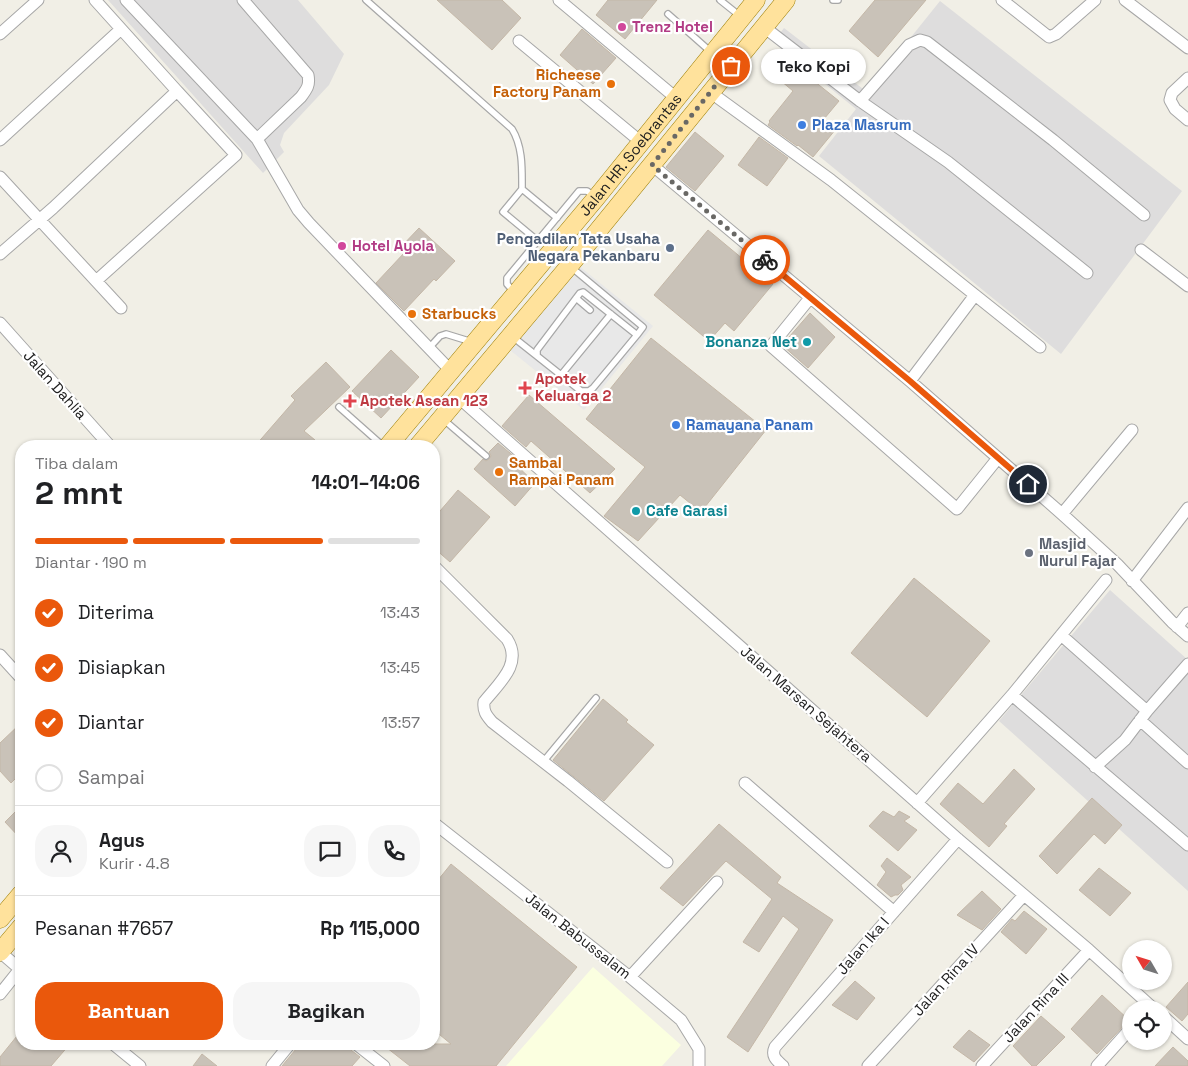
<!DOCTYPE html>
<html lang="id">
<meta charset="utf-8">
<style>
:root{--surface:#fff;--page:#f6f6f6;--text:#202124;--muted:#757577;--line:#e0e0e0;--accent:#ea580c}
body{margin:0;font-family:"Space Grotesk",sans-serif;background:var(--page);color:var(--text);height:100vh;display:flex;flex-direction:column;font-size:19px;white-space:nowrap}
*{box-sizing:border-box;margin:0}
p{font-size:16px;color:var(--muted)}
.icon{flex:none;width:28px;height:28px;fill:none;stroke:currentColor;stroke-width:2;stroke-linecap:round;stroke-linejoin:round}
.map{position:relative;flex:1;overflow:hidden}
.side{position:absolute;left:15px;top:440px;width:425px;height:610px;display:flex;flex-direction:column;background:var(--surface);border-radius:20px;box-shadow:0 1px 4px #0004}
.side>*{flex:none}
.needle{width:32px;rotate:309deg}
.buttons{position:absolute;left:1122px;top:940px;display:grid;gap:10px}
.buttons a{display:grid;place-items:center;width:50px;height:50px;border-radius:50%;background:var(--surface);box-shadow:0 1px 4px #0004;font-size:25px}
.pin{position:absolute;display:grid;place-items:center;width:42px;height:42px;color:#fff;margin:-21px;border:2px solid #fff;border-radius:50%;box-shadow:0 1px 5px #0007}
.courier{position:absolute;display:grid;place-items:center;width:50px;height:50px;margin:-25px;border:4px solid #ea580c;border-radius:50%;background:#fff;color:#222;box-shadow:0 1px 6px #0007}
.bubble{position:absolute;height:35px;border-radius:18px;background:var(--surface);box-shadow:0 1px 4px #0004;font-size:16px;font-weight:800;line-height:35px;text-align:center}
.summary em{font-style:normal;font-weight:800}
.summary div{display:flex;flex-direction:column-reverse}
.summary{display:flex;align-items:center;justify-content:space-between;height:85px;padding:0 20px}
h1{font-size:32px;font-weight:800;line-height:38px}
.bar{display:grid;grid-template-columns:repeat(4,1fr);gap:8px 5px;align-content:center;height:60px;padding:0 20px}
.bar i{height:6px;border-radius:4px;background:var(--line)}
.bar .on{background:var(--accent)}
.bar p{grid-column:span 4}
.line{display:flex;align-items:center;gap:12px;padding:0 20px;border-top:1px solid var(--line)}
.line div{flex:1}
.round{display:grid;place-items:center;flex:none;width:52px;height:52px;border-radius:20px;background:var(--page)}
ol{padding:0 20px;list-style:none}
li{display:flex;align-items:center;gap:15px;height:55px}
li p{margin-inline-start:auto}
li .icon{padding:5px;border-radius:50%;background:var(--accent);color:#fff;stroke-width:4}
li:last-child{color:var(--muted)}
li i{width:28px;height:28px;border:2px solid var(--line);border-radius:50%}
.action{display:flex;gap:10px;margin-top:auto;padding:10px 20px}
.action a{flex:1;height:58px;border-radius:20px;background:var(--accent);color:#fff;font-size:20px;font-weight:800;line-height:58px;text-align:center}
.action a+a{background:var(--page);color:var(--text)}
.map>svg:first-child{display:block}
.residential{fill:#dedddd}
.education{fill:#fbffe0}
.parking{fill:#e8e8e8}
.building{fill:#c9c2b8;stroke:#c4b7a7}
.lines{fill:none;stroke-linecap:round;stroke-linejoin:round}
.lane-casing{stroke:#a7a7a7;stroke-width:8}
.street-casing{stroke:#a7a7a7;stroke-width:13}
.primary-casing{stroke:#9b7d00;stroke-width:19}
.lane{stroke:#fff;stroke-width:5.5}
.street{stroke:#fff;stroke-width:11}
.primary{stroke:#ffe29c;stroke-width:18}
.done{stroke:#696865;stroke-width:5;stroke-dasharray:0 9}
.route{stroke:#ea580c;stroke-width:6}
.hotel-dot{fill:#d1479c;stroke:#fff;stroke-width:2}
.food-dot{fill:#e8710a;stroke:#fff;stroke-width:2}
.shop-dot{fill:#3f7fe0;stroke:#fff;stroke-width:2}
.service-dot{fill:#5c6f8a;stroke:#fff;stroke-width:2}
.culture-dot{fill:#0f9aa8;stroke:#fff;stroke-width:2}
.health-dot{fill:#e0444e;stroke:#fff;stroke-width:2}
.worship-dot{fill:#6b7280;stroke:#fff;stroke-width:2}
.labels{text-anchor:middle;stroke-width:4.5;stroke-linejoin:round;paint-order:stroke}
.hotel-label{font-size:15px;font-weight:bold;fill:#b23c85;stroke:#fff;text-anchor:start}
.food-label{font-size:15px;font-weight:bold;fill:#c56008;stroke:#fff;text-anchor:start}
.shop-label{font-size:15px;font-weight:bold;fill:#366cbe;stroke:#fff;text-anchor:start}
.street-label{font-size:15px;fill:#202020;stroke:#fff}
.service-label{font-size:15px;font-weight:bold;fill:#4e5e75;stroke:#fff;text-anchor:end}
.culture-label{font-size:15px;font-weight:bold;fill:#0d838f;stroke:#fff;text-anchor:end}
.health-label{font-size:15px;font-weight:bold;fill:#be3a42;stroke:#fff;text-anchor:start}
.worship-label{font-size:15px;font-weight:bold;fill:#5b616d;stroke:#fff;text-anchor:start}
</style>
<div class="map">
<svg width="1188" height="1066" viewBox="0 0 1188 1066">
<rect width="100%" height="100%" fill="#f1efe6"/>
<!-- residential -->
<path class="residential" d="M108,0H298L344,54L329,85L284,133L280,145L284,152L263,173Z
M940,1L1182,191L1061,354L819,156L856,109L773,42L784,28L867,92Z
M1110,590L1188,660V891L999,721Z"/>
<!-- education -->
<path class="education" d="M593,967L681,1045L662,1066H506Z"/>
<!-- parking -->
<path class="parking" d="M579,266L653,326L584,410L510,350Z"/>
<!-- building -->
<path class="building" d="M437,0H502L521,18L492,50Z
M608,0H657L625,39L596,15Z
M875,0H926L878,57L849,31Z
M582,29L616,58L593,84L560,55Z
M794,65L839,101L824,119L836,129L813,157L798,145L797,146L768,125L770,122L769,121L793,91L781,81Z
M695,132L724,156L695,191L666,167Z
M759,137L788,158L767,186L738,165Z
M419,228L455,261L436,281L434,279L404,311L376,283L405,252L400,248Z
M708,230L773,284L734,331L725,323L709,341L654,295Z
M810,313L835,337L808,368L782,345Z
M651,338L766,430L701,512L680,495L638,541L604,516L645,467L586,419Z
M391,350L419,377L381,418L352,391Z
M326,362L350,387L304,431L315,440L310,446H255L295,400L291,396Z
M529,395L615,469L590,493L531,441L526,447L502,426Z
M498,443L516,458L513,462L535,483L515,506L474,469L483,459L486,461L489,459L491,456L489,452Z
M458,490L490,517L450,562L434,548V518Z
M914,578L990,641L927,717L851,653Z
M603,699L628,720L626,722L654,745L604,801L553,760Z
M21,723V773L11,783L0,771V743Z
M1014,769L1035,789L1004,824L1007,826L989,847L940,804L958,783L983,804Z
M1092,798L1122,825L1105,844L1094,834L1057,874L1039,856Z
M21,806V839L5,822Z
M883,811L894,817L899,811L910,817L904,821L917,830L898,851L869,826Z
M719,824L781,877L777,883L833,920L748,1052L727,1037L799,929L783,916L759,952L743,942L772,899L726,861L683,906L660,888Z
M887,858L911,877L901,885L903,890L898,895H895L891,897L877,885L886,872L881,866Z
M451,864L577,967L496,1066H410L382,1044H451L434,1030V885Z
M1099,868L1131,893L1110,916L1079,890Z
M982,891L1001,909L982,930L957,915Z
M1024,911L1047,929L1026,954L1001,932L1012,919L1015,921Z
M855,981L875,998L857,1020L832,1005Z
M1188,982V1014L1182,1021L1166,1007Z
M1102,995L1129,1020L1097,1054L1071,1029Z
M1041,1016L1065,1037L1036,1066H1032L1013,1046Z
M969,1030L990,1045L974,1062L953,1047Z
M21,1031V1044H70L51,1066H0V1057Z
M297,1044H347L351,1050L360,1057L352,1066H282L296,1049Z
M1173,1047L1188,1061V1066H1155Z
M202,1054L217,1066H193Z"/>
<g class="lines">
<defs>
<path id="lane" d="M366,0L512,129C523,147 522,169 522,189L503,212L538,241
M720,0L740,16
M833,0H838
M668,14L711,52
M522,189L557,218
M571,267L643,327L637,335L593,388L589,391H581L537,356V350L580,293L583,292L637,335
M514,292L507,284V278L579,191H587L595,197
M576,298L590,310
M513,337L537,356
M429,348L440,336L446,334L472,342
M561,375L611,314
M339,407L383,446
M444,420L486,456
M543,762L596,698"/>
<path id="street" d="M95,0L177,91
M126,0L257,139L298,210L309,223L451,371
M243,0L308,75C310,85 307,89 301,97L257,139
M559,0L676,98
M1002,0L1049,37L1056,34L1095,0
M1125,0L1188,48
M764,27L860,101L948,162L1087,273
M0,34L38,0
M519,41L641,142
M1188,78L1172,93L1170,100L1175,109L1188,120
M710,92L831,180L975,295L910,381
M860,101L909,45L920,40L927,42L1053,140L1144,215
M0,140L121,29
M652,165L910,381L1062,514L1117,564L1172,622L1188,636
M0,177L121,308
M1141,250L1188,286
M0,254L53,208L177,91L236,155L96,281
M975,295L1040,347
M810,298L771,346L957,509L998,458
M0,323L110,446
M459,398L958,839L1089,950L1154,1009
M1062,514L1132,430
M434,566L507,639C523,664 499,683 484,702C483,711 486,715 492,722L568,781L667,862
M1132,581L1188,508
M1177,627L1188,613
M1061,635L1147,711
M0,655L21,678
M1012,695L1188,845
M1140,720L1188,763
M1095,767L1125,740L1147,711L1188,664
M745,783L894,912
M917,803L1012,695L1106,580
M434,823L630,977L681,1020L699,1049V1066
M0,952L21,970
M630,977L717,882
M0,994L20,969
M1164,1017L1188,1039
M113,1044L140,1066
M356,1044L384,1066
M272,1066L290,1044
M783,1066C776,1060 771,1056 775,1047L958,839
M868,1066L1024,895
M982,1066L1089,950
M1097,1066L1131,1028"/>
<g id="primary">
<path id="s1" d="M388,446L596,198L756,0"/>
<path d="M418,446L570,265L786,0"/>
<path d="M0,919L21,894"/>
<path d="M0,952L21,927"/>
</g>
</defs>
<!-- lane casing -->
<use href="#lane" class="lane-casing"/>
<!-- street casing -->
<use href="#street" class="street-casing"/>
<!-- primary casing -->
<use href="#primary" class="primary-casing"/>
<!-- lane -->
<use href="#lane" class="lane"/>
<!-- street -->
<use href="#street" class="street"/>
<!-- primary -->
<use href="#primary" class="primary"/>
</g>
<g class="lines">
<!-- done -->
<path class="done" d="M731,66L652,165L765,260"/>
<!-- route -->
<path class="route" d="M765,260L910,381L1028,484"/>
</g>
<!-- markers -->
<g class="hotel-dot">
<circle cx="622" cy="27" r="5"/>
<circle cx="342" cy="246" r="5"/>
</g>
<g class="food-dot">
<circle cx="611" cy="84" r="5"/>
<circle cx="412" cy="314" r="5"/>
<circle cx="499" cy="472" r="5"/>
</g>
<g class="shop-dot">
<circle cx="802" cy="125" r="5"/>
<circle cx="676" cy="425" r="5"/>
</g>
<circle class="service-dot" cx="670" cy="248" r="5"/>
<g class="culture-dot">
<circle cx="807" cy="342" r="5"/>
<circle cx="636" cy="511" r="5"/>
</g>
<g class="health-dot">
<path d="M522.5 380.5h5v5h5v5h-5v5h-5v-5h-5v-5h5z"/>
<path d="M347.5 393.5h5v5h5v5h-5v5h-5v-5h-5v-5h5z"/>
</g>
<circle class="worship-dot" cx="1029" cy="553" r="5"/>
<g class="labels">
<!-- hotel labels -->
<g class="hotel-label">
<text x="632" y="32">Trenz Hotel</text>
<text x="352" y="251">Hotel Ayola</text>
</g>
<!-- food labels -->
<g class="food-label">
<text x="601" y="80" text-anchor="end">Richeese<tspan x="601" dy="17">Factory Panam</tspan></text>
<text x="422" y="319">Starbucks</text>
<text x="509" y="468">Sambal<tspan x="509" dy="17">Rampai Panam</tspan></text>
</g>
<!-- shop labels -->
<g class="shop-label">
<text x="812" y="130">Plaza Masrum</text>
<text x="686" y="430">Ramayana Panam</text>
</g>
<!-- street labels -->
<g class="street-label">
<text dy="5" stroke="none"><textPath href="#s1" startOffset="379">Jalan HR. Soebrantas</textPath></text>
<text transform="translate(55 385) rotate(48)" y="5">Jalan Dahlia</text>
<text transform="translate(806 704) rotate(41)" y="5">Jalan Marsan Sejahtera</text>
<text transform="translate(578 936) rotate(38)" y="5">Jalan Babussalam</text>
<text transform="translate(863 946) rotate(-49)" y="5">Jalan Ika I</text>
<text transform="translate(946 980) rotate(-48)" y="5">Jalan Rina IV</text>
<text transform="translate(1036 1008) rotate(-47)" y="5">Jalan Rina III</text>
</g>
<!-- service labels -->
<g class="service-label">
<text x="660" y="244">Pengadilan Tata Usaha<tspan x="660" dy="17">Negara Pekanbaru</tspan></text>
</g>
<!-- culture labels -->
<g class="culture-label">
<text x="797" y="347">Bonanza Net</text>
<text x="646" y="516" text-anchor="start">Cafe Garasi</text>
</g>
<!-- health labels -->
<g class="health-label">
<text x="535" y="384">Apotek<tspan x="535" dy="17">Keluarga 2</tspan></text>
<text x="360" y="406">Apotek Asean 123</text>
</g>
<!-- worship labels -->
<g class="worship-label">
<text x="1039" y="549">Masjid<tspan x="1039" dy="17">Nurul Fajar</tspan></text>
</g>
</g>
</svg>
<div class="buttons">
<a><svg class="needle" viewBox="-14 -14 28 28"><path d="M0-13l5 13h-10z" fill="#e53935"/><path d="M0 13l5-13h-10z" fill="#757577"/></svg></a>
<a><svg class="icon" aria-label="locate" viewBox="0 0 24 24"><circle cx="12" cy="12" r="6"/><path d="M12 2v4M12 18v4M2 12h4M18 12h4"/></svg></a>
</div>
<div class="pin" style="left:731px;top:66px;background:#ea580c"><svg class="icon" aria-label="bag" viewBox="0 0 24 24"><path d="M5 8h14l-1 12H6zM9 8a3 3 0 0 1 6 0"/></svg></div>
<div class="pin" style="left:1028px;top:484px;background:#1f2937"><svg class="icon" aria-label="home" viewBox="0 0 24 24"><path d="M3 11l9-7 9 7M6 9v11h12V9"/></svg></div>
<div class="courier" style="left:765px;top:260px"><svg class="icon" aria-label="bike" viewBox="0 0 24 24"><circle cx="6" cy="16" r="4"/><circle cx="18" cy="16" r="4"/><path d="M6 16l4-8h5l3 8M10 8l3 8H6M13 5h3"/></svg></div>
<div class="bubble" style="left:761px;top:49px;width:105px">Teko Kopi</div>
<section class="side">
<div class="summary"><div><h1>2 mnt</h1><p>Tiba dalam</p></div><em>14:01–14:06</em></div>
<div class="bar"><i class="on"></i><i class="on"></i><i class="on"></i><i></i><p>Diantar · 190 m</p></div>
<ol>
<li><svg class="icon" aria-label="check" viewBox="0 0 24 24"><path d="M5 12l5 5 9-10"/></svg>Diterima<p>13:43</p></li>
<li><svg class="icon" aria-label="check" viewBox="0 0 24 24"><path d="M5 12l5 5 9-10"/></svg>Disiapkan<p>13:45</p></li>
<li><svg class="icon" aria-label="check" viewBox="0 0 24 24"><path d="M5 12l5 5 9-10"/></svg>Diantar<p>13:57</p></li>
<li><i></i>Sampai</li>
</ol>
<div class="line" style="height:90px"><a class="round"><svg class="icon" aria-label="person" viewBox="0 0 24 24"><circle cx="12" cy="8" r="4"/><path d="M4 21q1-7 8-7t8 7"/></svg></a><div><b>Agus</b><p>Kurir · 4.8</p></div><a class="round"><svg class="icon" aria-label="chat" viewBox="0 0 24 24"><path d="M4 5h16v11H9l-5 4z"/></svg></a><a class="round"><svg class="icon" aria-label="phone" viewBox="0 0 24 24"><path d="M5 4h4l2 5-3 2q2 4 5 5l2-3 5 2v4C11 20 4 13 5 4z"/></svg></a></div>
<div class="line" style="height:65px"><div>Pesanan #7657</div><b>Rp 115,000</b></div>
<div class="action"><a>Bantuan</a><a>Bagikan</a></div>
</section>
</div>
